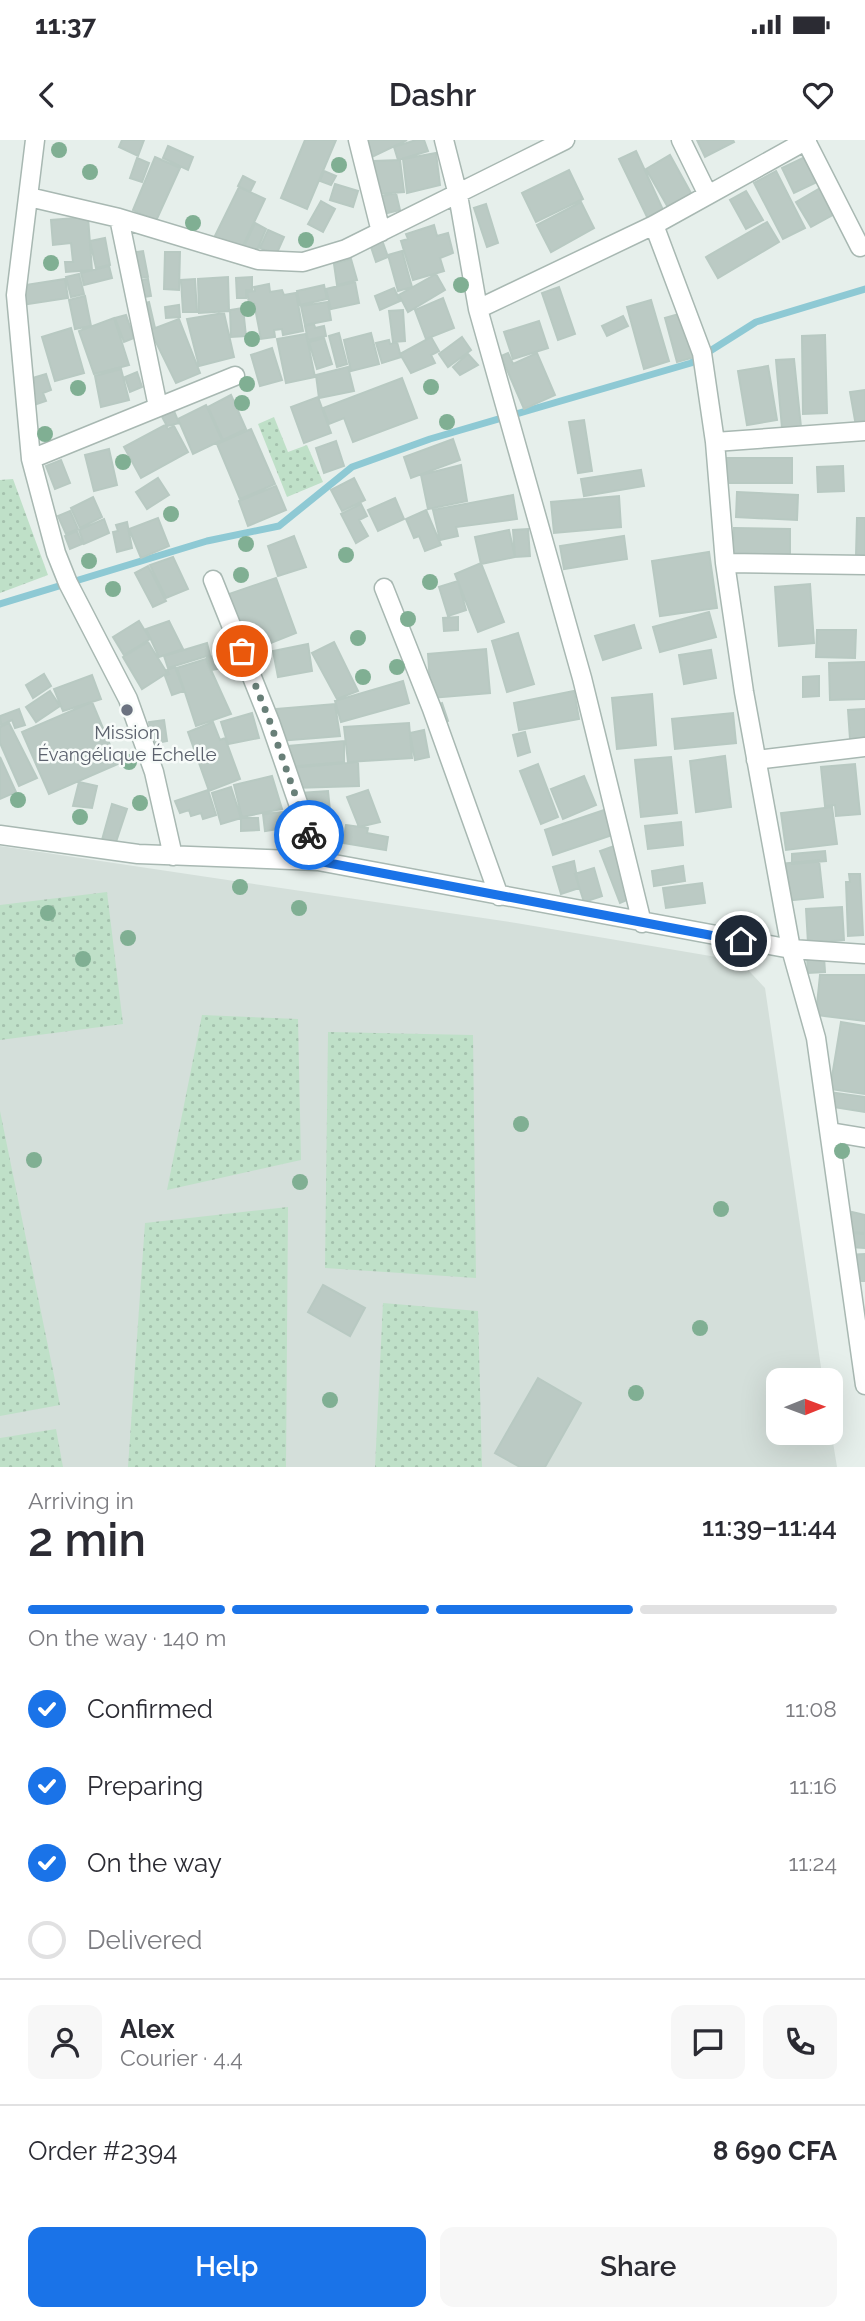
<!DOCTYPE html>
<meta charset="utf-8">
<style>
:root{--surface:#fff;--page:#f7f7f7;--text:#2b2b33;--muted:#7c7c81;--line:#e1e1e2;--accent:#1a73e8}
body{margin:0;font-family:Raleway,sans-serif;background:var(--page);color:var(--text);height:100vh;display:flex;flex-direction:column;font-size:26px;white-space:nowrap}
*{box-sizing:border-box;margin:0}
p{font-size:23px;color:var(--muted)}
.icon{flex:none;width:38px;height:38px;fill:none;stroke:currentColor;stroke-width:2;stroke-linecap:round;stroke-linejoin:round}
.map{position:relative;height:1327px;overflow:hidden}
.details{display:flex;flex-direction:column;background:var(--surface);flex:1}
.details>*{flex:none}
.needle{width:46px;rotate:89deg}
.fabs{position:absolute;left:766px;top:1228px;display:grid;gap:14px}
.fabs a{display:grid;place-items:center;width:77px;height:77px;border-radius:14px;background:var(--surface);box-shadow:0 7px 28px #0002;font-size:35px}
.pin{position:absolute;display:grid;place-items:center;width:60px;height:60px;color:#fff;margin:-30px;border:4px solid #fff;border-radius:50%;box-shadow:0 2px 7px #0007}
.courier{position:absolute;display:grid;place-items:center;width:70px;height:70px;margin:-35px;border:5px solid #1a73e8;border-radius:50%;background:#fff;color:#222;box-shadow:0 2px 9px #0007}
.overview em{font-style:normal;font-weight:600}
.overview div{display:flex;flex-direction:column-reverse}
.overview{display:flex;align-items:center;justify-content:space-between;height:119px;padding:0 28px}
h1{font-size:46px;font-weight:600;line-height:52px}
.bar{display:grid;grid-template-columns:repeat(4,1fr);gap:10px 7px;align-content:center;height:84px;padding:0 28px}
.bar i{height:9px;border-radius:5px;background:var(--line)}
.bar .selected{background:var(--accent)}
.bar p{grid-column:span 4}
.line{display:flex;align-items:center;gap:18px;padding:0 28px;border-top:2px solid var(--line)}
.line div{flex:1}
.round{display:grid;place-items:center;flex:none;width:74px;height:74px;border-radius:14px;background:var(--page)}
ol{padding:0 28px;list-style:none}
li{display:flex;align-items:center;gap:21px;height:77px}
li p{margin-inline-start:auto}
li .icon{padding:7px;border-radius:50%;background:var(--accent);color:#fff;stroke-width:4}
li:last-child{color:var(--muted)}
li i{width:38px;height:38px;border:4px solid var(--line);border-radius:50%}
.cta{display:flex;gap:14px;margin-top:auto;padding:14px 28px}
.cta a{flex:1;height:80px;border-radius:14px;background:var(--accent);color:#fff;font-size:28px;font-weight:600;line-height:80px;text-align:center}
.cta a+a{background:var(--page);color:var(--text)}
.status{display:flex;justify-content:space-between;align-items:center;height:49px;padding:0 35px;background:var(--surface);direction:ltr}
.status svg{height:19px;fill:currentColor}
header{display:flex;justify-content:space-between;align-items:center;height:91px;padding:0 28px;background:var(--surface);font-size:32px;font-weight:600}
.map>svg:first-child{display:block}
.built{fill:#d4dfda}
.grass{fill:url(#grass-dots)}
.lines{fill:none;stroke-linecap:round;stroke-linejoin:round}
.stream{stroke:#8ec9d4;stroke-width:7}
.building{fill:#bbcac4;stroke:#b8c9c2;stroke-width:2}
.minor-casing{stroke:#a8b8b2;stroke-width:21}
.minor{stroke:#fff;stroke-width:18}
.tree{fill:#80af93}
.done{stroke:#687f78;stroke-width:7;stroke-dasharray:0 12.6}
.route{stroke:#1a73e8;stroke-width:9}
.worship-dot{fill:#6b7280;stroke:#f7fbf9;stroke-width:2.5}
.labels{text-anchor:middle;stroke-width:5;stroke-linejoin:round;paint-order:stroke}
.worship-label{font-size:19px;fill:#5b616d;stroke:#f7fbf9}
</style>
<div class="status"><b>11:37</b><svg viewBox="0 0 49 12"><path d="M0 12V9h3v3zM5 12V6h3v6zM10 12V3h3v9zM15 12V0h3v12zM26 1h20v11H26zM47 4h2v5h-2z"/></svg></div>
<header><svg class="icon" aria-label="back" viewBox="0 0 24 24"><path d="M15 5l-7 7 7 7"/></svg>Dashr<svg class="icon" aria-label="heart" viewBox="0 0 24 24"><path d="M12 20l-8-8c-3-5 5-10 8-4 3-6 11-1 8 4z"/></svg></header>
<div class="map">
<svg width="865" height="1327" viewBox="0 0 865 1327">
<defs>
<pattern id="grass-dots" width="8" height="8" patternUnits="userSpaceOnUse" patternTransform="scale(1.75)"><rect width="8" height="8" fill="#bfe0c8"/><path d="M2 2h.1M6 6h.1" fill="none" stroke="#a4c1ad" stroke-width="1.8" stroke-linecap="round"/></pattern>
</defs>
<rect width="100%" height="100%" fill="#e6efeb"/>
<!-- built -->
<path class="built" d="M0,706L516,783L740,821L765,848L823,1241H779V1293H831V1290L837,1327H0Z"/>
<!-- grass -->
<path class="grass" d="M274,277L288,312L307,305L323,342L287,357L258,284Z
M13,339L48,435L0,453V340Z
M107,752L123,884L0,900V765Z
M202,875L298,879L301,1020L167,1050Z
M328,892L473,895L476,1138L325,1128Z
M0,971L60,1265L0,1276Z
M288,1067L286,1327H128L145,1083Z
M383,1163L478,1171L482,1327H375Z
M56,1289L63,1327H0V1298Z"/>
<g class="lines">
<!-- stream -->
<path class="stream" d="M0,464L207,401L279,386L352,327L430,299L691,223L756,182L865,149"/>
</g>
<!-- building -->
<path class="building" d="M122,0H144L138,16L119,7Z
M305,0H336L307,69L281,58Z
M365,0H407L372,17Z
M416,0H424L428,11L398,20L394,7Z
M697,0H733L734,2L705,17Z
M168,6L193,17L188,30L163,18Z
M636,11L664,72L648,79L619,19Z
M436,13L440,45L407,53L403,19Z
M670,15L692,55L669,69L646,29Z
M807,16L819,41L794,53L782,28Z
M155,17L180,28L156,81L133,70Z
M137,18L149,23L142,42L130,38Z
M400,20L404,52L378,54L374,21Z
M569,30L583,59L536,82L522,53Z
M324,31L336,36L331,45L320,41Z
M776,31L805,88L783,99L754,43Z
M243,36L255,42L250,52L238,46Z
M335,44L358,51L353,67L330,60Z
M824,46L838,72L811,87L796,62Z
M239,47L265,59L240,112L212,102Z
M746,51L763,80L746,89L730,60Z
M396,53L400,70L379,75L374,58Z
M321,61L335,69L323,92L308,84Z
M581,62L594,88L551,112L537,85Z
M486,64L498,103L487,107L474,68Z
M88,77L92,130L66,132L65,122H73L71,103L53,105L51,80Z
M767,82L779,102L718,138L706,117Z
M255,83L266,89L254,117L242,111Z
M434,85L437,96L448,93L453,113L440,118L444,131L413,140L401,101L408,99L406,94Z
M268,90L284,97L276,115L260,108Z
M105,98L110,125L96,128L90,101Z
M382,100L388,117L376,122L370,104Z
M143,111L148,137L133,139L129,113Z
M402,111L412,147L398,151L388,115Z
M165,112H180L179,150L164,149Z
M351,119L357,140L337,145L334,124Z
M109,126L112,138L84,145L81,133Z
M79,134L84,154L71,157L66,137Z
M436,134L445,150L408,172L399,155Z
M228,137L229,171L199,173L198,139Z
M252,137V150H246V158H237L236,138Z
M65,139L68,158L21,165L19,146Z
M148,139L151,156L137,158L134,142Z
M195,139L197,172H183L181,140Z
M355,142L359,163L331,169L326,149Z
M269,144L270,152L282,150L284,155L296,153L303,191L283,195L282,189L274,190L275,197L261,199L254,163H249L247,152L255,151L254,147Z
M324,145L327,159L300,165L297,151Z
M559,147L575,194L558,200L542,153Z
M394,148L400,161L380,170L375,156Z
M85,156L91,186L75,189L69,160Z
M443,158L454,188L426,199L415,170Z
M651,160L669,221L644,229L627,167Z
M149,162L155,188L136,193L129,168Z
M328,162L331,180L305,185L301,166Z
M179,165L180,177L166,178L165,167Z
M243,168L246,196L231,197L230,170Z
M403,170L405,201L393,202L389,171Z
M686,172L698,216L677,222L665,178Z
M224,173L234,217L199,226L187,179Z
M126,175L134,198L124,202L115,178Z
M623,176L628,186L607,196L602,186Z
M114,178L129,225L94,234L79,191Z
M179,179L200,233L176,243L150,190Z
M539,181L548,208L513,219L504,192Z
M314,184L315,188L324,186L326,196L308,200L305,186Z
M71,188L84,233L55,241L42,197Z
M339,193L347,224L337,227L329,196Z
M371,193L379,224L351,231L344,200Z
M306,194L315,237L286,243L277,199Z
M825,195L827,273L803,274L802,196Z
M431,197L439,211L431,215L435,223L411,233L400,214Z
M462,197L471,210L448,227L439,214Z
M324,198L332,224L317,229L309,202Z
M389,200L390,204L397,202L401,217L382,223L376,203Z
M272,208L282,240L260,246L251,215Z
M508,213L513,224L537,213L555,255L524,269L501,216Z
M468,214L478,225L460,235L453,227Z
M794,219L801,287L782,288L776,220Z
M768,226L777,280L747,285L738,231Z
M348,227L354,251L319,258L316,235Z
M121,229L129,260L101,267L95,236Z
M137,232L142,247L130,252L125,237Z
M46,234L51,250L43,253L46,261L34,265L26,240Z
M402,238L417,278L353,302L344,278L329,284L323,268Z
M865,250V284L856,286L850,252Z
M231,255L246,289L223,300L208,267Z
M318,257L331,293L304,303L291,267Z
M171,264L179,283L167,286L158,269Z
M206,265L222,300L193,314L178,279Z
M584,280L592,331L578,333L569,282Z
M165,285L168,289L174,286L188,312L141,338L124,307Z
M251,289L275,344L240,359L217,304Z
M453,299L460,320L411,338L404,317Z
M336,301L344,326L324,333L316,308Z
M109,309L117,345L94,351L85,315Z
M727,318H792V343H727Z
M61,320L70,343L55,349L46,326Z
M461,325L467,361L428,369L421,335Z
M843,326L844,351L818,352L817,327Z
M641,330L644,346L584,356L581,339Z
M158,338L169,355L147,369L136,352Z
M354,338L365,360L342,371L331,350Z
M276,346L286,370L248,386L239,361Z
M737,352L798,355L797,380L736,377Z
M513,355L517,379L456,387L458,396L440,400L433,370Z
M619,356L621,387L554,393L551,362Z
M93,357L102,377L80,388L71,368Z
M395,358L404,379L378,391L368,370Z
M361,364L367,376L359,380L368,396L356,403L341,374Z
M426,370L441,405L425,411L419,396L414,398L406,379Z
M70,371L78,389L66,394L58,376Z
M158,378L169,406L141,418L129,389Z
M857,378H865V415H856Z
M104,379L109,393L84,404L79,390Z
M127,382L132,408L117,412L113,392L118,391L116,385Z
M734,388L790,389V415L733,414Z
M528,389L530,416L515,417L513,390Z
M509,390L515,417L481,424L475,397Z
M77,391L82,404L70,409L65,396Z
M294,396L306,427L278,436L268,406Z
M624,396L627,419L564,429L560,406Z
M709,412L717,468L660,476L652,421Z
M173,417L188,449L166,458L150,425Z
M481,423L504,482L478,492L455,434Z
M148,426L166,461L153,467L135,433Z
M276,438L296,493L248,512L226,455Z
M458,441L466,470L448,476L439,447Z
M810,444L814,503L779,506L775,447Z
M709,472L716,497L660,512L653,487Z
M458,477V490L444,491L443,478Z
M139,481L150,499L124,515L113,497Z
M169,481L183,509L159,517L146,489Z
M634,485L641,508L603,520L595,496Z
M817,490H856L855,518L816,517Z
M518,493L534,544L507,552L492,501Z
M148,502L167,533L142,549L123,517Z
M334,502L358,551L337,559L312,513Z
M207,503L210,515L168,528L164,516Z
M308,504L312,531L278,537L273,511Z
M486,509L490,553L431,558L428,514Z
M711,510L716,538L684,544L679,515Z
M228,512L234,526L211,530L207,518Z
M206,519L231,574L196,586L177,528Z
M865,522V559L830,560L829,523Z
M175,527L184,551L172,555L165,536L169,534L167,530Z
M44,534L51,546L33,558L26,545Z
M92,535L101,559L63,571L54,549Z
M819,536V556L803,557V537Z
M403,541L409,563L341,582L335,561Z
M50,551L60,566L36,582L26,567Z
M574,551L579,579L519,590L514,563Z
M652,554L656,605L617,609L612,558Z
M92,562L118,624L49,654L22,592Z
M442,563L448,581L440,584L434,566Z
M335,564L340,596L279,601L277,569Z
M19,569L25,585L15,588L12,580L1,585L0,576Z
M865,569V598L850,599L848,570Z
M252,573L259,598L228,604L221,582Z
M733,573L736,603L675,609L672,579Z
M164,580L167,601L152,604L149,582Z
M213,582L220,600L225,598L240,639L209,651L188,592Z
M9,583L37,638L19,646L0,603V587Z
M409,583L412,618L348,622L344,587Z
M424,590L429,617L415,620L410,593Z
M525,592L530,612L518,616L513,595Z
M344,601V622L287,627L288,606Z
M725,616L731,667L696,672L690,621Z
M0,617L16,652L0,659Z
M671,617L677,673L641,677L635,620Z
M358,622L359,646L293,648L290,628Z
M538,624L558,677L541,684L520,631Z
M855,624L860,674L836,676L835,665L825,666L821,627Z
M272,636L282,669L242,677L234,645Z
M584,636L596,665L563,679L551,649Z
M79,642L97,646L92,668L73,666Z
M231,647L241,678L221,684L212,653Z
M208,650L216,675L203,679L201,673L191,676L189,670L180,673L175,661Z
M368,650L380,682L359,687L347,657Z
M328,651L332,690L308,691L300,653Z
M112,664L127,669L115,705L102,700Z
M832,667L837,704L786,710L781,673Z
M604,670L612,695L553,715L545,690Z
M283,672L285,688L265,691L263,674Z
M241,678H258L259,690L241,691Z
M681,682L683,705L648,709L645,686Z
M346,685L368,688L367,693L388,697L386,710L343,703Z
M614,706L634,757L620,763L600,711Z
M825,711L826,721L792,724V714Z
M819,720L823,757L774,762L770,725Z
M574,721L579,748L561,754L553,727Z
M683,726L685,741L654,746L652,731Z
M594,728L602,756L584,762L575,734Z
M849,734H860L863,795L848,796L846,742H850Z
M702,743L705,763L666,768L663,748Z
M842,767L844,800L808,803L806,769Z
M807,817H824L825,832L808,833Z
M820,835H865V881L816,875Z
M841,882L865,886V954L830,949Z
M829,952L865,957V972L827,966Z
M852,1072L865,1075V1093L849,1092Z
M852,1093L865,1094V1108L850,1107Z
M865,1114V1141H849L847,1115Z
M323,1145L365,1168L350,1196L308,1172Z
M538,1238L581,1263L545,1327H520L495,1313Z"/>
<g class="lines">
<defs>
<path id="minor" d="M35,0L16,155L31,319L56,413L68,443L128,559L154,632L173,716
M358,0L381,92
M444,0L458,55L478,169L582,538L642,783
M681,0L707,53
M806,1L860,107
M29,57L119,78L258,120L303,122L346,109L565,0
M119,78L158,267
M654,85L702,213L715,302L725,423L744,552L791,809L816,898L865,1245
M478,169L654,85L807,0
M715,302L865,291
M31,319L235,236
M725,423L865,425
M213,440L270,582L318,721
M384,448L432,569L499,756
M756,620L865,607
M0,695L138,714L318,721L791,809L865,814
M830,992L865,998"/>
</defs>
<!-- minor casing -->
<use href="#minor" class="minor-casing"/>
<!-- minor -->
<use href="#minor" class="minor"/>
</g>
<!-- trees -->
<g class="tree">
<circle cx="59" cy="10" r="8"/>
<circle cx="339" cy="25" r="8"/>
<circle cx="90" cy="32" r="8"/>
<circle cx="193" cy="83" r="8"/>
<circle cx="306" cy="100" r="8"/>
<circle cx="51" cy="123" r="8"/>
<circle cx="461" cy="145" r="8"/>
<circle cx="248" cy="169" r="8"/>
<circle cx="252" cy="199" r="8"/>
<circle cx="247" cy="244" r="8"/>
<circle cx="431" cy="247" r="8"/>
<circle cx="78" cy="248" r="8"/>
<circle cx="242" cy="263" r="8"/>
<circle cx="447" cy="282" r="8"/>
<circle cx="45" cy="294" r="8"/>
<circle cx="123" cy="322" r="8"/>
<circle cx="171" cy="374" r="8"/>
<circle cx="246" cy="404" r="8"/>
<circle cx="346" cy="415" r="8"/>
<circle cx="89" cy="421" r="8"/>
<circle cx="241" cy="435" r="8"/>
<circle cx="430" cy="442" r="8"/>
<circle cx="113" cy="449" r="8"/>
<circle cx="408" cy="479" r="8"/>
<circle cx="358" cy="498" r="8"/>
<circle cx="397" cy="527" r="8"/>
<circle cx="363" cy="537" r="8"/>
<circle cx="129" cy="622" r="8"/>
<circle cx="18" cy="660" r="8"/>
<circle cx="140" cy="663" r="8"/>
<circle cx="80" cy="677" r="8"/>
<circle cx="240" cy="747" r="8"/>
<circle cx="299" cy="768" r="8"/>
<circle cx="48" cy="773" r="8"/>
<circle cx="128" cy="798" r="8"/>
<circle cx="83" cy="819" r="8"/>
<circle cx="521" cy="984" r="8"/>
<circle cx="842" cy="1011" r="8"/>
<circle cx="34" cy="1020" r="8"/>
<circle cx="300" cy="1042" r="8"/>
<circle cx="721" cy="1069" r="8"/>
<circle cx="700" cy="1188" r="8"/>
<circle cx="636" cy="1253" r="8"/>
<circle cx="330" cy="1260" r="8"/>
</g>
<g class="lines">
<!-- done -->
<path class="done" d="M242,511L270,582L309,695"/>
<!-- route -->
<path class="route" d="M309,695L318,721L741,801"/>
</g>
<!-- markers -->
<circle class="worship-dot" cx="127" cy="570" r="7"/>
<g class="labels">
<!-- worship labels -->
<g class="worship-label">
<text x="127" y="599">Mission<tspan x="127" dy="22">Évangélique Échelle</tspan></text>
</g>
</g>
</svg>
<div class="fabs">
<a><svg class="needle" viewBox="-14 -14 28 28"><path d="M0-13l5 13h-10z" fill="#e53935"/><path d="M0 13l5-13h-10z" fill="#7c7c81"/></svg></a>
</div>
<div class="pin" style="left:242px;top:511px;background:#ea580c"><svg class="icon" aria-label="bag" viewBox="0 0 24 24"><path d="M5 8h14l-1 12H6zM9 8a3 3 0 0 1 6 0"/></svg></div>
<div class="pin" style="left:741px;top:801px;background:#1f2937"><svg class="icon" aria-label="home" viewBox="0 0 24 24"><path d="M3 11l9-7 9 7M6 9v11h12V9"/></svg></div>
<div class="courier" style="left:309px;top:695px"><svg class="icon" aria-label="bike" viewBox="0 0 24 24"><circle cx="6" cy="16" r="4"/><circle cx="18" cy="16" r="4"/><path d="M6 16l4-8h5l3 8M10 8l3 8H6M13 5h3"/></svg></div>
</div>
<section class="details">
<div class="overview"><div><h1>2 min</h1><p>Arriving in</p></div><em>11:39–11:44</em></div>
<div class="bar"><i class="selected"></i><i class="selected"></i><i class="selected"></i><i></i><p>On the way · 140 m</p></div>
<ol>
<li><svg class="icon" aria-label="check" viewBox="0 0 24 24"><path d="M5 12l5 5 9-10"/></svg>Confirmed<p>11:08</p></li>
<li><svg class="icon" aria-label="check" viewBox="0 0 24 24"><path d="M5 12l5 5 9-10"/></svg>Preparing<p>11:16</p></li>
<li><svg class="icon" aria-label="check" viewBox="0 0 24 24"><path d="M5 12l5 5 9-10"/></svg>On the way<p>11:24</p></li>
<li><i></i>Delivered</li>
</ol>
<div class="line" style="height:126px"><a class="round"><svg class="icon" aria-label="person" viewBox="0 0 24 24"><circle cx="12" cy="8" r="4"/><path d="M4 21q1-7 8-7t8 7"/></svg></a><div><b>Alex</b><p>Courier · 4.4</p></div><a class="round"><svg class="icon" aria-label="chat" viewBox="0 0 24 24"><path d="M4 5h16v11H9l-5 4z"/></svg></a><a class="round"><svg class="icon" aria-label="phone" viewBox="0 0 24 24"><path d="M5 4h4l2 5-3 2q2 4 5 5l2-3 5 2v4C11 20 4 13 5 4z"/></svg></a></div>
<div class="line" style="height:91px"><div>Order #2394</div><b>8 690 CFA</b></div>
<div class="cta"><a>Help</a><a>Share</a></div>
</section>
